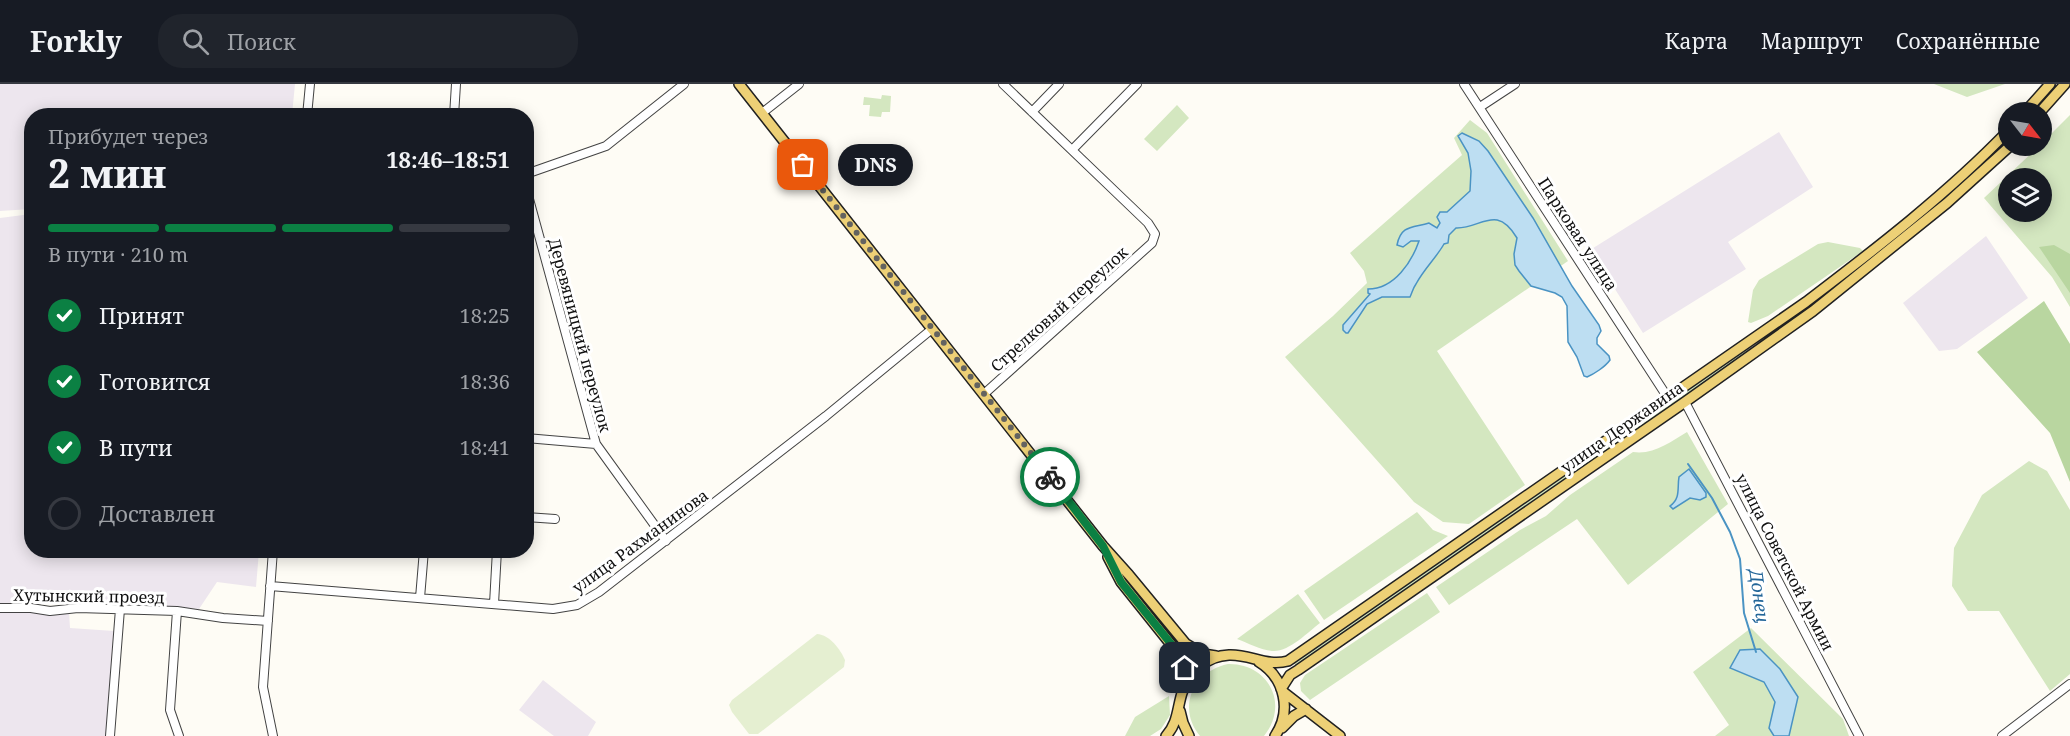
<!DOCTYPE html>
<html lang="ru">
<meta charset="utf-8">
<style>
:root{--surface:#171b24;--page:#20242c;--text:#f1f3f6;--muted:#9ea1a6;--line:#363941;--accent:#0b8043}
body{margin:0;font-family:"Noto Serif",serif;background:var(--page);color:var(--text);height:100vh;display:flex;flex-direction:column;font-size:22px;white-space:nowrap}
*{box-sizing:border-box;margin:0}
p{font-size:20px;color:var(--muted)}
.icon{flex:none;width:33px;height:33px;fill:none;stroke:currentColor;stroke-width:2;stroke-linecap:round;stroke-linejoin:round}
.map{position:relative;flex:1;overflow:hidden}
.side{position:absolute;left:24px;top:24px;width:510px;height:450px;display:flex;flex-direction:column;background:var(--surface);border-radius:24px;box-shadow:0 3px 15px #0003}
.side>*{flex:none}
.needle{width:39px;rotate:121deg}
.controls{position:absolute;left:1998px;top:18px;display:grid;gap:12px}
.controls a{display:grid;place-items:center;width:54px;height:54px;border-radius:50%;background:var(--surface);box-shadow:0 3px 15px #0003;font-size:30px}
.pin{position:absolute;display:grid;place-items:center;width:51px;height:51px;color:#fff;margin:-26px;border-radius:12px;box-shadow:0 3px 9px #0006}
.courier{position:absolute;display:grid;place-items:center;width:60px;height:60px;margin:-30px;border:4px solid #0b8043;border-radius:50%;background:#fff;color:#222;box-shadow:0 2px 8px #0007}
.bubble{position:absolute;height:42px;border-radius:21px;background:var(--surface);box-shadow:0 3px 15px #0003;font-size:20px;font-weight:700;line-height:42px;text-align:center}
.head em{font-style:normal;font-weight:700}
.head div{display:flex;flex-direction:column-reverse}
.head{display:flex;align-items:center;justify-content:space-between;height:102px;padding:0 24px}
h1{font-size:39px;font-weight:700;line-height:45px}
.bar{display:grid;grid-template-columns:repeat(4,1fr);gap:9px 6px;align-content:center;height:72px;padding:0 24px}
.bar i{height:8px;border-radius:4px;background:var(--line)}
.bar .selected{background:var(--accent)}
.bar p{grid-column:span 4}
ol{padding:0 24px;list-style:none}
li{display:flex;align-items:center;gap:18px;height:66px}
li p{margin-inline-start:auto}
li .icon{padding:6px;border-radius:50%;background:var(--accent);color:#fff;stroke-width:4}
li:last-child{color:var(--muted)}
li i{width:33px;height:33px;border:3px solid var(--line);border-radius:50%}
header{display:flex;align-items:center;gap:36px;box-sizing:border-box;height:84px;padding:0 30px;background:var(--surface);border-bottom:2px solid var(--line)}
header strong{font-size:28px}
nav{display:flex;gap:33px;margin-inline-start:auto;font-size:21px}
.search{width:420px;height:54px;background:var(--page);display:flex;align-items:center;gap:15px;box-sizing:border-box;padding:0 21px;border-radius:24px;color:var(--muted);font-size:22px}
.map>svg:first-child{display:block}
.industrial{fill:#ede6ee}
.green{fill:#d4e7c0;fill-rule:evenodd}
.forest{fill:#b9d6a0}
.pitch{fill:#e5efd1}
.water{fill:#bddef2;stroke:#4a93c3;stroke-width:1.5}
.lines{fill:none;stroke-linecap:round;stroke-linejoin:round}
.stream{stroke:#4a93c3;stroke-width:2}
.minor-casing{stroke:#434343;stroke-width:10}
.major-casing{stroke:#212121;stroke-width:12}
.minor{stroke:#fff;stroke-width:8}
.major{stroke:#edd076;stroke-width:9}
.done{stroke:#636360;stroke-width:6;stroke-dasharray:0 10.8}
.route{stroke:#0b8043;stroke-width:8}
.labels{text-anchor:middle;stroke-width:6;stroke-linejoin:round;paint-order:stroke}
.street-label{font-size:16px;fill:#101010;stroke:#fff}
.water-label{font-size:18px;font-style:italic;fill:#236699;stroke:#fff}
</style>
<header>
<strong>Forkly</strong>
<div class="search"><svg class="icon" aria-label="search" viewBox="0 0 24 24"><circle cx="10" cy="10" r="6"/><path d="M15 15l6 6"/></svg>Поиск</div>
<nav><a>Карта</a><a>Маршрут</a><a>Сохранённые</a></nav>
</header>
<div class="map">
<svg width="2070" height="652" viewBox="0 0 2070 652">
<rect width="100%" height="100%" fill="#fefcf5"/>
<!-- industrial -->
<path class="industrial" d="M0,0H295L292,31L32,32L31,125L0,127Z
M1779,48L1813,103L1728,158L1746,185L1643,249L1590,166Z
M31,130L32,466L259,467L256,503L217,498L199,525L78,518L0,519V134Z
M1986,152L2028,214L1957,265L1939,267L1903,219Z
M0,527L69,528L70,544L114,547L108,652H0Z
M543,596L596,638L588,652H554L519,626Z"/>
<!-- green -->
<path class="green" d="M1934,0H2005L1967,13Z
M882,11L891,12L890,28H882L881,33L869,32L870,21H863L864,13L881,15Z
M1177,21L1189,34L1157,67L1144,55Z
M2070,31V223L2052,193L1984,114L2039,62H2042V59ZM2008,94H2042V128H2008Z
M1470,36L1487,49L1568,177L1437,267L1525,401L1469,440L1443,438L1414,418L1285,273L1333,232L1367,199L1364,187L1350,169L1462,71L1454,54Z
M1828,158L1860,164L1863,167L1768,232L1751,239L1748,238L1753,206L1759,196L1818,160Z
M1750,263L1753,267L1296,582L1293,578Z
M1687,348L1728,420L1628,501L1577,435L1449,521L1436,503L1520,446L1546,432L1570,411L1633,368C1654,371 1670,358 1687,348Z
M2029,377L2047,387L2070,426V590L2050,607L1999,527H1968L1952,502L1954,464L1982,411Z
M1417,428L1433,446L1448,452L1324,536L1304,507Z
M1427,509L1440,528L1310,616L1301,607L1300,599L1305,591Z
M1298,510L1320,539C1308,548 1290,567 1274,567C1262,567 1248,559 1237,555Z
M1751,544L1843,635L1849,652H1715L1729,641L1693,588Z
M1228,580C1268,579 1290,620 1264,652H1200C1176,623 1194,587 1228,580Z
M1169,612L1170,631L1161,645L1150,652H1125L1135,633Z"/>
<!-- forest -->
<path class="forest" d="M2054,161L2070,170V209L2039,163Z
M2044,217L2070,260V398L2050,349L1977,268Z"/>
<!-- pitch -->
<path class="pitch" d="M817,550C830,551 840,565 845,576L844,583L758,650H749L732,628L729,621L732,616Z"/>
<!-- water -->
<path class="water" d="M1462,49L1479,57L1488,67L1533,134L1572,202L1599,241L1601,247L1597,254V260L1609,272L1610,276C1605,283 1594,290 1587,293L1584,292L1577,273L1568,258L1567,222L1562,213L1555,209L1531,202L1519,187L1515,181L1514,170L1517,154C1496,119 1481,145 1456,144L1449,151L1448,159L1444,160C1436,174 1424,185 1416,200C1413,204 1412,209 1410,213H1382L1367,220L1348,249H1346L1343,246V241L1370,210L1368,209V205C1395,205 1412,177 1419,157H1411L1403,163L1397,161C1401,141 1412,144 1429,139L1437,144L1440,139L1437,133L1440,128H1447L1470,107L1471,87L1468,69L1458,52Z
M1689,385L1706,409V413L1700,416L1690,414L1673,425L1670,422C1681,414 1677,404 1679,393Z
M1760,565L1780,585L1798,613L1789,652H1774L1769,644L1775,618L1764,598L1730,584L1740,566Z"/>
<g class="lines">
<!-- stream -->
<path class="stream" d="M1688,380L1712,414L1730,448L1740,475L1744,529L1756,568"/>
<defs>
<path id="minor" d="M1464,0L1668,314
M1480,23L1515,0
M1032,28L1059,0
M762,29L799,0
M307,32L310,0
M454,32L456,0
M1072,66L1137,0
M526,90L606,62L684,0
M526,104L596,360L666,457
M984,310L1152,159L1155,150L1148,139L1003,0
M1685,318L1859,652
M526,354L596,360
M526,433L555,435
M270,502L553,525L577,521L599,508L826,332L932,245
M420,514L424,466
M494,520L497,466
M0,524H31L50,527L78,524L177,527L223,534L268,537
M177,527L170,626L179,652
M110,652L120,525
M273,652L263,603L273,466
M2002,652L2070,600"/>
<path id="major" d="M739,0L1103,462L1129,491L1186,560L1203,570L1216,572
M2025,28L2050,0
M2040,28L2065,0
M1108,473L1121,498L1181,573L1185,584L1183,599
M1259,578C1285,594 1292,627 1275,652
M1281,605L1290,591L1298,586L1685,318L1813,227L1947,119L2010,62
M1282,607L1340,652
M1180,627L1183,639L1189,652
M1282,644L1294,632L1306,625
M1166,652C1178,639 1177,625 1182,609C1188,588 1207,572 1229,571C1250,570 1267,583 1288,577L1806,218C1877,164 1947,110 2008,47"/>
</defs>
<!-- minor casing -->
<use href="#minor" class="minor-casing"/>
<!-- major casing -->
<use href="#major" class="major-casing"/>
<!-- minor -->
<use href="#minor" class="minor"/>
<!-- major -->
<use href="#major" class="major"/>
</g>
<g class="lines">
<!-- done -->
<path class="done" d="M803,81L1050,393"/>
<!-- route -->
<path class="route" d="M1050,393L1103,462L1121,498L1176,566L1185,584"/>
</g>
<g class="labels">
<!-- street labels -->
<g class="street-label">
<text transform="translate(1578 150) rotate(57)" y="6">Парковая улица</text>
<text transform="translate(1059 225) rotate(-42)" y="6">Стрелковый переулок</text>
<text transform="translate(580 251) rotate(75)" y="6">Деревяницкий переулок</text>
<text transform="translate(1622 343) rotate(-35)" y="6">улица Державина</text>
<text transform="translate(640 457) rotate(-36)" y="6">улица Рахманинова</text>
<text transform="translate(1785 478) rotate(63)" y="6">улица Советской Армии</text>
<text transform="translate(89 512) rotate(1)" y="6">Хутынский проезд</text>
</g>
<!-- water labels -->
<g class="water-label">
<text transform="translate(1759 512) rotate(82)" y="6">Донец</text>
</g>
</g>
</svg>
<div class="controls">
<a><svg class="needle" viewBox="-14 -14 28 28"><path d="M0-13l5 13h-10z" fill="#e53935"/><path d="M0 13l5-13h-10z" fill="#9ea1a6"/></svg></a>
<a><svg class="icon" aria-label="layers" viewBox="0 0 24 24"><path d="M12 4l9 5-9 5-9-5zM3 14l9 5 9-5"/></svg></a>
</div>
<div class="pin" style="left:803px;top:81px;background:#ea580c"><svg class="icon" aria-label="bag" viewBox="0 0 24 24"><path d="M5 8h14l-1 12H6zM9 8a3 3 0 0 1 6 0"/></svg></div>
<div class="pin" style="left:1185px;top:584px;background:#1f2937"><svg class="icon" aria-label="home" viewBox="0 0 24 24"><path d="M3 11l9-7 9 7M6 9v11h12V9"/></svg></div>
<div class="courier" style="left:1050px;top:393px"><svg class="icon" aria-label="bike" viewBox="0 0 24 24"><circle cx="6" cy="16" r="4"/><circle cx="18" cy="16" r="4"/><path d="M6 16l4-8h5l3 8M10 8l3 8H6M13 5h3"/></svg></div>
<div class="bubble" style="left:838px;top:60px;width:75px">DNS</div>
<section class="side">
<div class="head"><div><h1>2 мин</h1><p>Прибудет через</p></div><em>18:46–18:51</em></div>
<div class="bar"><i class="selected"></i><i class="selected"></i><i class="selected"></i><i></i><p>В пути · 210 m</p></div>
<ol>
<li><svg class="icon" aria-label="check" viewBox="0 0 24 24"><path d="M5 12l5 5 9-10"/></svg>Принят<p>18:25</p></li>
<li><svg class="icon" aria-label="check" viewBox="0 0 24 24"><path d="M5 12l5 5 9-10"/></svg>Готовится<p>18:36</p></li>
<li><svg class="icon" aria-label="check" viewBox="0 0 24 24"><path d="M5 12l5 5 9-10"/></svg>В пути<p>18:41</p></li>
<li><i></i>Доставлен</li>
</ol>
</section>
</div>
